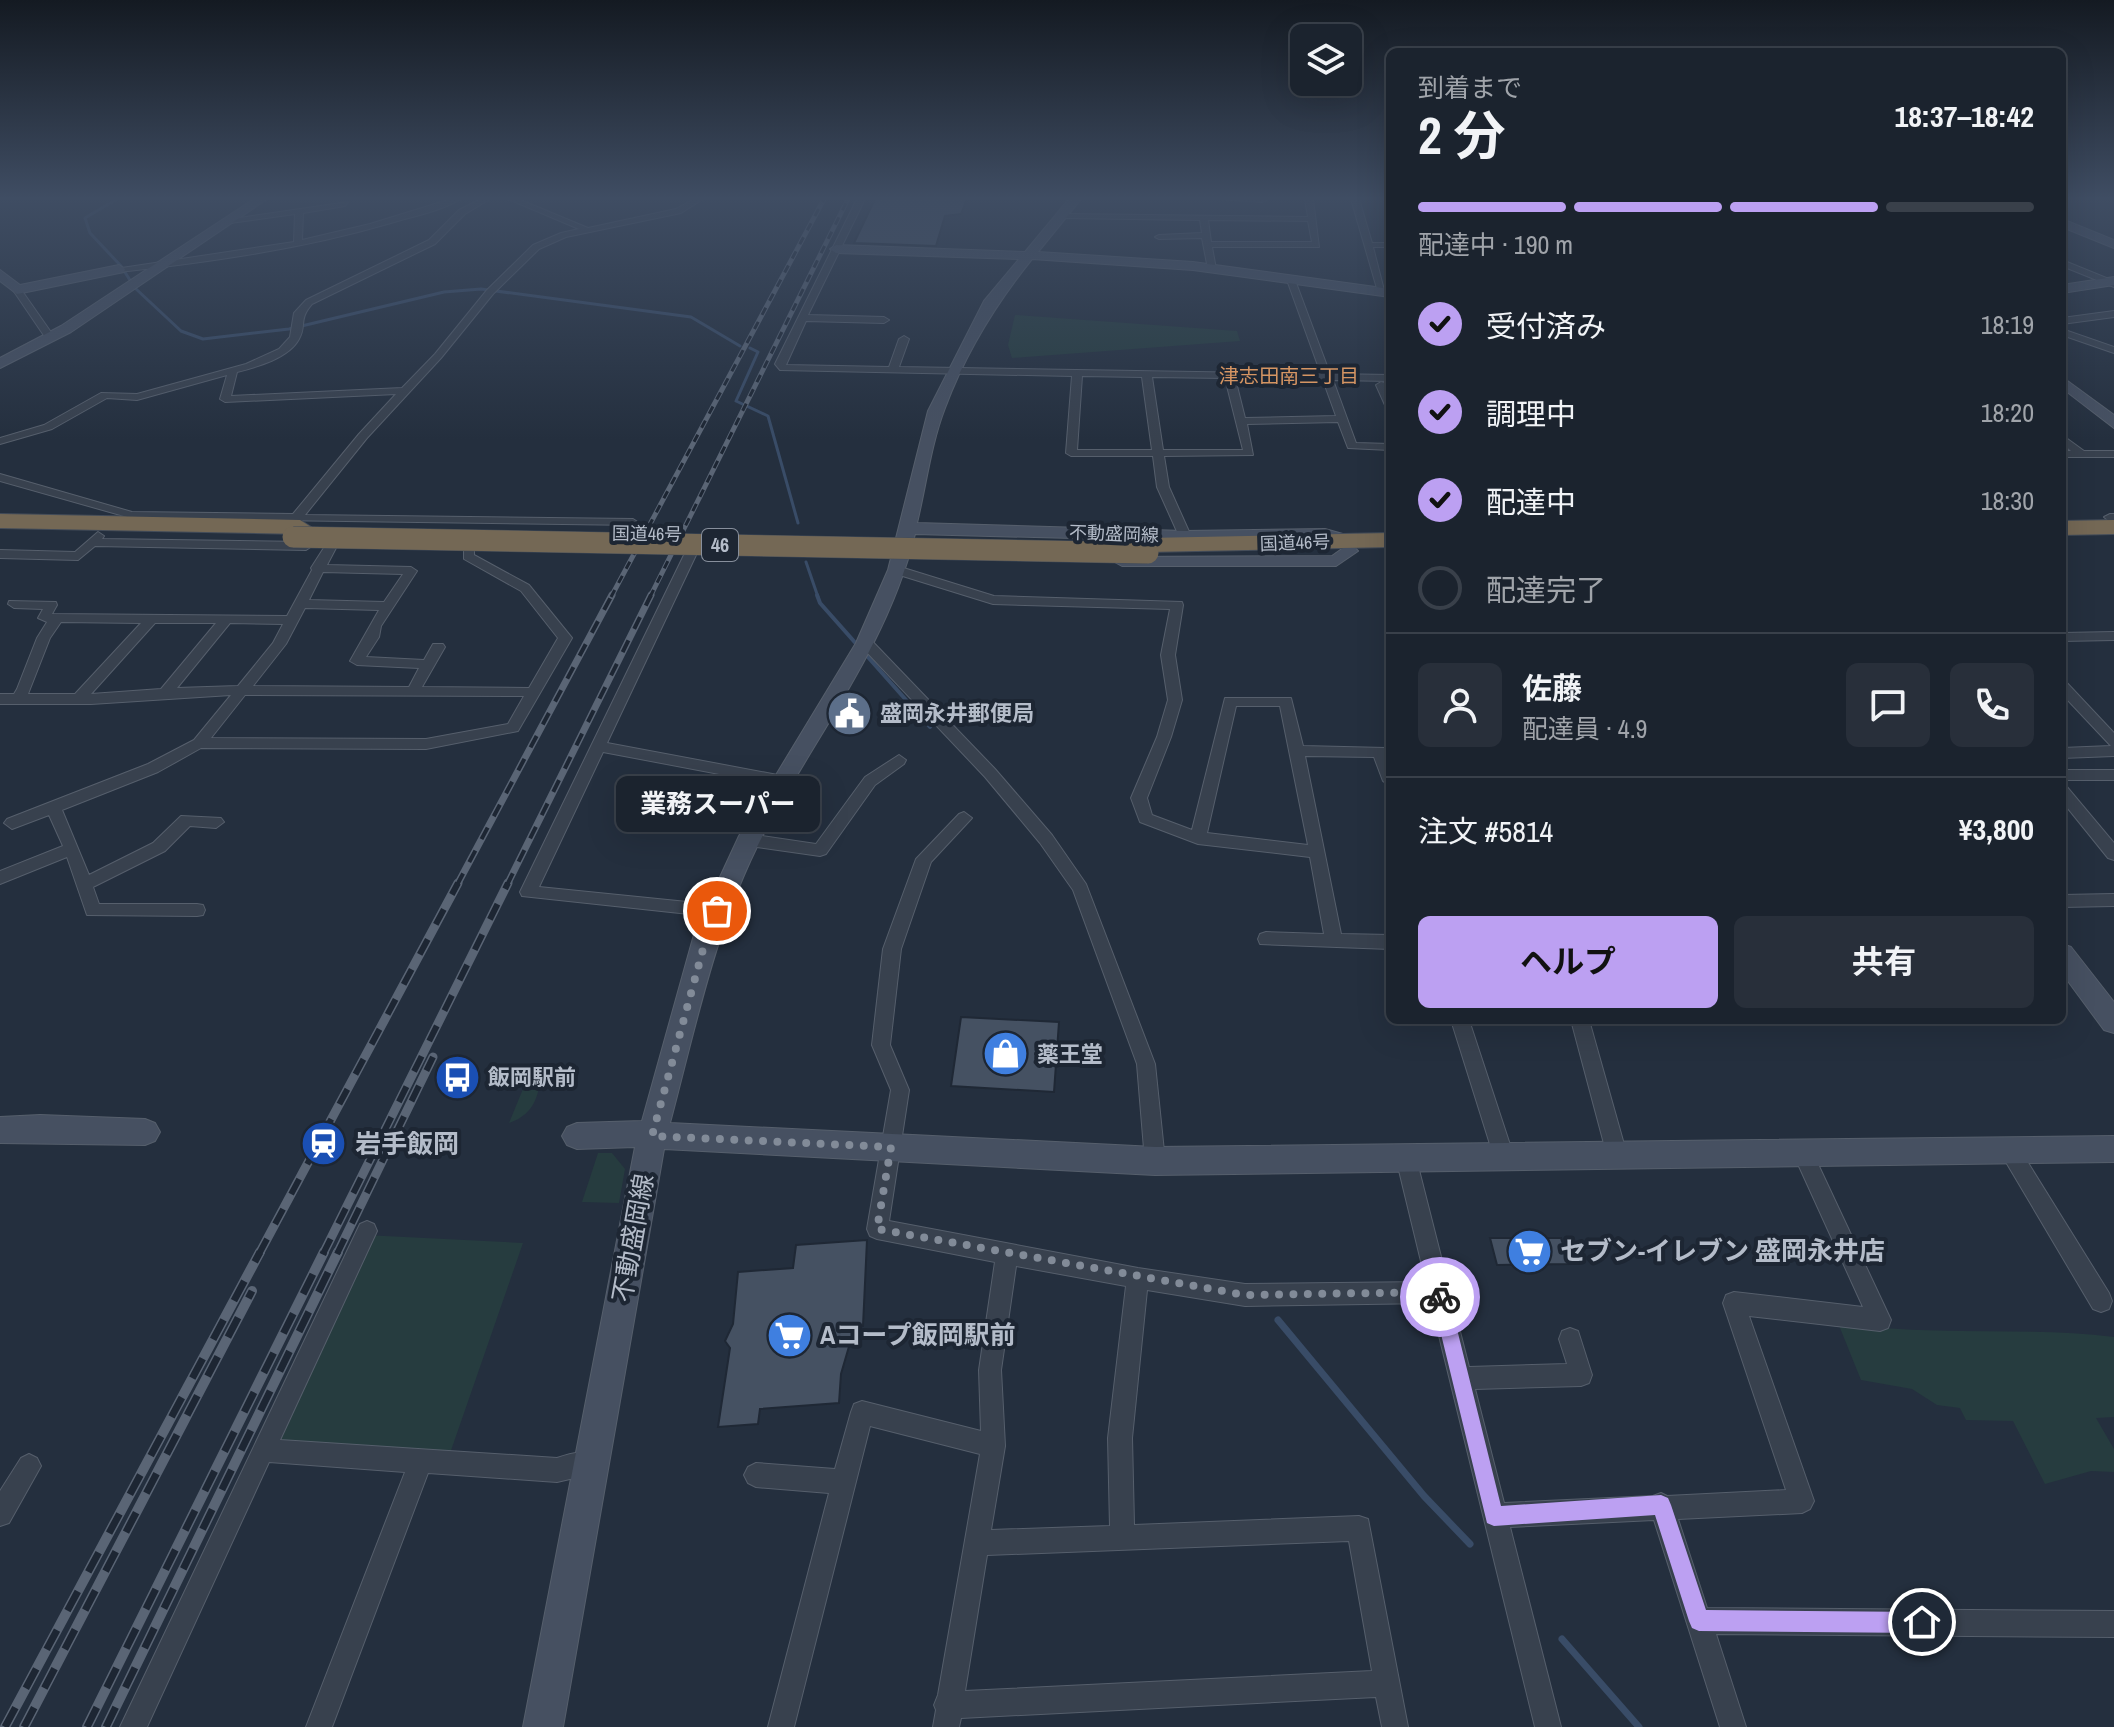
<!DOCTYPE html>
<html lang="ja">
<meta charset="utf-8">
<style>
:root{--surface:#1b232e;--page:#282f3a;--text:#f1f3f6;--muted:#a0a4aa;--line:#39404a;--accent:#bca0f2}
body{margin:0;font-family:"Archivo Narrow","Noto Sans JP",sans-serif;background:var(--page);color:var(--text);height:100vh;display:flex;flex-direction:column;font-size:30px;white-space:nowrap}
*{box-sizing:border-box;margin:0}
p{font-size:26px;color:var(--muted)}
.icon{flex:none;width:44px;height:44px;fill:none;stroke:currentColor;stroke-width:2;stroke-linecap:round;stroke-linejoin:round}
.map{position:relative;flex:1;overflow:hidden}
.drawer{position:absolute;left:1386px;top:48px;width:680px;height:976px;display:flex;flex-direction:column;background:var(--surface);border-radius:12px;box-shadow:0 8px 32px #0002,0 0 0 2px var(--line)}
.drawer>*{flex:none}
.fabs{position:absolute;left:1290px;top:24px;display:grid;gap:16px}
.fabs a{display:grid;place-items:center;width:72px;height:72px;border-radius:12px;background:var(--surface);box-shadow:0 8px 32px #0002,0 0 0 2px var(--line);font-size:40px}
.pin{position:absolute;display:grid;place-items:center;width:68px;height:68px;color:#fff;margin:-34px;border:4px solid #fff;border-radius:50%;box-shadow:0 2px 8px #0007}
.courier{position:absolute;display:grid;place-items:center;width:80px;height:80px;margin:-40px;border:6px solid #bca0f2;border-radius:50%;background:#fff;color:#222;box-shadow:0 2px 10px #0007}
.bubble{position:absolute;height:56px;border-radius:12px;background:var(--surface);box-shadow:0 8px 32px #0002,0 0 0 2px var(--line);font-size:26px;font-weight:700;line-height:56px;text-align:center}
.summary em{font-style:normal;font-weight:700}
.summary div{display:flex;flex-direction:column-reverse}
.summary{display:flex;align-items:center;justify-content:space-between;height:136px;padding:0 32px}
h1{font-size:52px;font-weight:700;line-height:60px}
.bar{display:grid;grid-template-columns:repeat(4,1fr);gap:12px 8px;align-content:center;height:96px;padding:0 32px}
.bar i{height:10px;border-radius:6px;background:var(--line)}
.bar .selected{background:var(--accent)}
.bar p{grid-column:span 4}
.line{display:flex;align-items:center;gap:20px;padding:0 32px;border-top:2px solid var(--line)}
.line div{flex:1}
.round{display:grid;place-items:center;flex:none;width:84px;height:84px;border-radius:12px;background:var(--page)}
ol{padding:0 32px;list-style:none}
li{display:flex;align-items:center;gap:24px;height:88px}
li p{margin-inline-start:auto}
li .icon{padding:8px;border-radius:50%;background:var(--accent);color:#111;stroke-width:4}
li:last-child{color:var(--muted)}
li i{width:44px;height:44px;border:4px solid var(--line);border-radius:50%}
.cta{display:flex;gap:16px;margin-top:auto;padding:16px 32px}
.cta a{flex:1;height:92px;border-radius:12px;background:var(--accent);color:#111;font-size:32px;font-weight:700;line-height:92px;text-align:center}
.cta a+a{background:var(--page);color:var(--text)}
.map>svg:first-child{display:block}
.green{fill:#263c3f}
.lines{fill:none;stroke-linecap:round;stroke-linejoin:round}
.stream-far2{stroke:#394c67;stroke-width:3}
.stream-far1{stroke:#394c67;stroke-width:4}
.stream{stroke:#394c67;stroke-width:7}
.building{fill:#455162;stroke:#1f2835;stroke-width:2}
.street-casing{stroke:#565f6c;stroke-width:2}
.secondary-casing{stroke:#565f6c;stroke-width:2}
.highway-casing{stroke:#434c59;stroke-width:2}
.street{fill:#38414e;fill-rule:evenodd}
.secondary{fill:#465061;fill-rule:evenodd}
.highway{fill:#746855;fill-rule:evenodd}
.rail-far3-casing{stroke:#5a6575;stroke-width:5}
.rail-far2-casing{stroke:#5a6575;stroke-width:7}
.rail-far1-casing{stroke:#5a6575;stroke-width:9}
.rail-casing{stroke:#5a6575;stroke-width:10}
.rail-far3{stroke:#1d2633;stroke-width:3;stroke-dasharray:8;stroke-linecap:butt}
.rail-far2{stroke:#1d2633;stroke-width:4;stroke-dasharray:13;stroke-linecap:butt}
.rail-far1{stroke:#1d2633;stroke-width:6;stroke-dasharray:17;stroke-linecap:butt}
.rail{stroke:#1d2633;stroke-width:7;stroke-dasharray:22;stroke-linecap:butt}
.highway-bridge-casing{stroke:#434c59;stroke-width:22;stroke-linecap:butt}
.highway-bridge{stroke:#746855;stroke-width:21}
.route{fill:#bca0f2}
.done{stroke:#828b98;stroke-width:8;stroke-dasharray:0 14.4}
.labels{text-anchor:middle;stroke-width:8;stroke-linejoin:round;paint-order:stroke}
.far-street-label{font-size:18px;fill:#b4bcc9;stroke:#1d2633}
.far-neighbourhood-label{font-size:20px;fill:#d59563;stroke:#1d2633}
.shield{fill:#1d2633;stroke:#878f9c;stroke-width:2}
.shield-label{font-size:20px;font-weight:bold;fill:#b4bcc9}
.poi-label{font-size:22px;font-weight:bold;fill:#b4bcc9;stroke:#1d2633;text-anchor:start}
.near-poi-label{font-size:26px;font-weight:bold;fill:#b4bcc9;stroke:#1d2633;text-anchor:start}
.near-street-label{font-size:26px;fill:#b4bcc9;stroke:#1d2633}
</style>
<div class="map">
<svg width="2114" height="1727" viewBox="0 0 2114 1727">
<rect width="100%" height="100%" fill="#242f3e"/>
<!-- green -->
<path class="green" d="M1015,315L1237,331L1240,341L1012,358L1008,345Z
M532,1067L540,1078C539,1100 530,1116 509,1123Z
M598,1153H612L625,1169L619,1203L582,1202Z
M365,1235L523,1243L447,1462L263,1450Z
M1838,1323C1929,1337 2022,1326 2114,1337V1417L2096,1418L2114,1449V1472L2091,1471L2045,1484L2013,1421L1966,1420L1960,1408L1937,1405L1912,1389L1861,1380Z"/>
<g class="lines">
<!-- stream-far2 -->
<path class="stream-far2" d="M117,199L85,218L90,233L121,266L135,288L181,331L203,339L289,329L444,292L481,289L691,317L740,346
M750,348L758,352L736,401L768,416L798,523
M806,562L818,597"/>
<!-- stream-far1 -->
<path class="stream-far1" d="M817,595L820,603L930,727"/>
<!-- stream -->
<path class="stream" d="M1278,1320L1424,1496L1470,1544
M1562,1639L1639,1727"/>
</g>
<!-- building -->
<path class="building" d="M875,199H967L961,214L945,216L936,246L854,243Z
M961,1017L1059,1022L1054,1092L951,1086Z
M1490,1238H1561L1569,1264L1497,1265Z
M867,1240L863,1326H855L841,1374L839,1403L760,1409L758,1424L718,1427L730,1348L725,1341L733,1324L738,1272L793,1268L796,1245Z"/>
<g class="lines">
<defs>
<path id="street" d="M451,199H461C441,211 414,216 391,223C302,249 211,262 119,272L115,269L294,242L295,214L223,224L226,220L348,202L345,206L303,213L302,240L370,224Z
M481,199H490L465,214L435,244L312,304C298,320 307,325 299,339C289,358 257,367 237,372L231,396L402,388L435,354L487,290L533,245L561,233L579,229L508,199H518L588,228L676,209L694,199H703L681,213L566,237L539,249L493,294L441,358L367,438L305,515L633,519L639,523L637,525L131,518L0,481V474L132,512L293,514L359,434L396,394L225,402L220,399L227,375L137,400L107,398L52,429L0,444V438L44,425L101,393L137,394L246,364L279,349L290,337L294,313L306,300L429,240L459,210Z
M857,199H865L808,315L884,317L889,320L884,323L806,321L786,365L889,367L899,339L904,336L909,339L899,367L1321,374L1287,280L1291,277L1295,280L1330,374L1390,375V381L1333,380L1356,443L1390,444V450L1348,448L1338,422L1247,424L1253,455L1164,456L1169,487L1191,536L1185,540L1179,536L1157,487L1153,456H1071L1066,453L1072,376L780,370L775,364ZM1082,376L1142,377L1152,450H1077ZM1152,377L1225,378L1243,450H1163ZM1235,378L1323,380L1336,416L1245,418Z
M1219,199H1265L1266,200L1262,202Z
M1305,199H1313L1319,247H1212L1216,269L1212,272L1208,269L1202,238L1159,239L1155,237L1159,235L1202,233L1200,220L1062,218L1058,216L1062,214L1308,217ZM1208,220L1308,221L1312,242H1211Z
M1351,199H1359L1372,243H1390V247H1373L1385,294L1378,292Z
M2062,260L2114,281V287L2062,266Z
M14,288H20L55,338L53,340H47L13,290Z
M2114,311V317L2062,324V318Z
M2062,329L2114,347V353L2062,335Z
M1381,382L1385,383L1390,394V408L1385,405L1376,385Z
M2062,435L2084,451H2114V457H2062V451H2071L2062,443Z
M2110,514H2114V525L2104,517Z
M98,532L104,536L102,539L306,542L312,546L306,550L95,546L78,560L0,558V550L75,552Z
M331,542L337,546L327,565L411,567L417,571L381,626L379,637L366,657L424,660L433,644H443L445,647L422,687L529,688L558,638L521,591L464,559V548L470,544L474,545V555L529,585L572,638L518,731L426,749L201,748L158,772L62,810L89,875L153,843L181,816L221,818L224,822L216,828L190,826L165,851L93,887L99,904H197L203,905L205,910L203,915L197,916L87,915L67,857L0,884V871L63,846L49,815L12,829L4,823L7,819L148,764L194,740L231,695L91,704H0V694H14L17,689L37,638L47,622L38,618L43,609L14,608L8,604L9,601L56,602L57,605L52,614L287,616L312,570L311,568L327,543ZM323,572L403,574L384,602L309,600ZM305,608L379,610L350,661L357,665L419,668L409,687L253,686L286,644ZM61,622L141,623L75,694H28L50,638ZM155,623H216L161,689L91,694ZM230,623L283,624L273,643L238,686L177,688ZM245,695L524,696L508,724L426,739L211,738Z
M690,551L696,555L607,743L783,776L790,781L783,786L603,752L539,887L717,905L723,906L725,911L723,916L717,917L522,896L520,892L684,555Z
M897,566L994,596L1182,602L1183,605L1175,655L1182,700L1171,737L1147,798L1152,815L1192,830L1225,698H1291L1303,746L1385,748L1390,760V786L1383,781L1374,757L1305,756L1341,934L1390,935V949L1260,944L1258,939L1260,934L1266,932L1324,934L1310,857L1198,844L1140,822L1131,798L1157,737L1168,700L1161,655L1170,609L993,604L893,573L891,570ZM1236,706H1280L1308,845L1207,833Z
M2114,632V640L2062,641V633Z
M866,639L871,640L995,769L1052,835L1086,884L1155,1064L1165,1161L1162,1167L1155,1170L1148,1167L1145,1161L1137,1064L1073,890L1040,843L985,777L861,646L859,643Z
M2062,682L2067,683L2114,733V756L2062,758V748L2111,746L2062,694Z
M899,755L906,760L904,764L875,785L826,854L820,856L749,846L741,840L749,834L816,844L865,777Z
M2062,770H2114V780H2062Z
M2062,786L2067,787L2114,843V860L2108,858L2062,801Z
M964,812L972,818L931,862L901,949L890,1045L909,1090L889,1221L1138,1268L1245,1284L1426,1282L1396,1158L1399,1152L1406,1149L1413,1152L1416,1158L1469,1367L1567,1364L1559,1339L1562,1331L1570,1328L1578,1331L1592,1375L1589,1383L1581,1386L1475,1389L1504,1503L1653,1496L1661,1493L1667,1496L1786,1490L1723,1303L1726,1295L1734,1292L1863,1307L1793,1153L1796,1147L1803,1144L1810,1147L1891,1320L1888,1328L1880,1331L1749,1316L1814,1501L1810,1509L1802,1513L1678,1519L1707,1608L2114,1611V1637L1716,1634L1746,1727H1720L1654,1520L1510,1527L1561,1727H1535L1431,1303L1245,1306L1147,1290L1132,1438L1134,1525L1359,1516L1368,1519L1408,1727H1382L1376,1697L961,1718L959,1727H933L936,1710L934,1705L938,1695L980,1454L870,1426L794,1727H768L829,1493L756,1487L748,1483L744,1475L748,1467L756,1463L835,1469L851,1412L854,1404L862,1401L981,1431L979,1370L995,1262L877,1239L870,1236L867,1229L891,1090L872,1045L883,949L916,859L959,814ZM1016,1266L1126,1286L1108,1438L1110,1526L991,1530L1005,1446L1001,1370ZM1349,1541L1372,1671L965,1691L987,1555Z
M2114,894V906L2062,907V895Z
M1451,1020H1469L1514,1157L1511,1163L1504,1166L1497,1163L1494,1157Z
M1571,1020H1589L1627,1155L1624,1161L1617,1164L1610,1161L1607,1155Z
M2010,1142L2017,1145L2109,1293L2112,1301L2109,1309L2101,1312L2093,1309L2003,1157L2000,1151L2003,1145Z
M367,1221L374,1224L377,1231L280,1440L557,1458C572,1453 585,1449 600,1456L604,1464L600,1472L557,1482L428,1473L332,1727H306L405,1472L269,1462L147,1727H120L360,1224Z
M29,1454L37,1458L41,1466L9,1523L0,1526V1491L21,1458Z"/>
<path id="secondary" d="M254,199H267L71,332L0,368V358L61,326Z
M1069,199H1081L1038,252L1193,262L1390,289V297L1193,270L1032,259C995,305 965,354 945,408C931,444 926,486 917,523L1185,531L1325,529L1357,538L1360,542L1354,547L1358,551L1336,566H1122L1113,561L1116,557L1332,556L1346,546L1324,539L1185,541L915,534C888,645 816,735 763,835C716,925 696,1025 670,1123L1155,1147L2114,1136V1162L1155,1175L664,1149L563,1727H523L635,1147L577,1149L567,1145L562,1136L567,1127L577,1123L642,1121L695,931L739,836L856,643L888,570L928,411L984,301L1019,259L836,253L830,249L836,245L1025,252Z
M2062,219L2114,240V248L2062,227Z
M119,265L125,269L124,272L17,294L0,281V270L20,285Z
M2114,277V285L2062,293V285Z
M2062,377L2114,415V428L2062,388Z
M2062,944L2071,947L2114,1002V1033L2104,1030L2062,973Z
M40,1115L145,1119L155,1123L160,1132L155,1141L145,1145L0,1143V1117Z"/>
<path id="highway" d="M0,514L300,520L311,527L300,534L0,528Z
M2114,520V534L2062,535V521Z
M1390,533V547L1147,552L1136,545L1147,538Z"/>
</defs>
<!-- street casing -->
<use href="#street" class="street-casing"/>
<!-- secondary casing -->
<use href="#secondary" class="secondary-casing"/>
<!-- highway casing -->
<use href="#highway" class="highway-casing"/>
<!-- street -->
<use href="#street" class="street"/>
<!-- secondary -->
<use href="#secondary" class="secondary"/>
<!-- highway -->
<use href="#highway" class="highway"/>
<defs>
<path id="rail-far3" d="M611,597L824,199
M650,597L848,199"/>
<path id="rail-far2" d="M457,885L612,595
M507,885L651,595"/>
<path id="rail-far1" d="M259,1254L458,883
M323,1254L508,883
M337,1254L433,1057"/>
<path id="rail" d="M5,1727L260,1252
M24,1727L252,1291
M87,1727L324,1252
M106,1727L338,1252"/>
</defs>
<!-- rail-far3 casing -->
<use href="#rail-far3" class="rail-far3-casing"/>
<!-- rail-far2 casing -->
<use href="#rail-far2" class="rail-far2-casing"/>
<!-- rail-far1 casing -->
<use href="#rail-far1" class="rail-far1-casing"/>
<!-- rail casing -->
<use href="#rail" class="rail-casing"/>
<!-- rail-far3 -->
<use href="#rail-far3" class="rail-far3"/>
<!-- rail-far2 -->
<use href="#rail-far2" class="rail-far2"/>
<!-- rail-far1 -->
<use href="#rail-far1" class="rail-far1"/>
<!-- rail -->
<use href="#rail" class="rail"/>
<defs>
<path id="highway-bridge" d="M293,537L1148,553"/>
</defs>
<!-- highway-bridge casing -->
<use href="#highway-bridge" class="highway-bridge-casing"/>
<!-- highway-bridge -->
<use href="#highway-bridge" class="highway-bridge"/>
</g>
<!-- sky -->
<linearGradient id="sky" x2="0" y2="1"><stop stop-color="#141a22"/><stop offset="0.45" stop-color="#3f4d63"/><stop offset="1" stop-color="#3f4d63" stop-opacity="0"/></linearGradient>
<rect width="2114" height="440" fill="url(#sky)"/>
<!-- route -->
<path class="route" d="M1440,1289L1449,1297L1501,1506L1661,1495L1668,1498L1671,1505L1706,1610L1922,1612L1930,1615L1933,1622L1930,1630L1922,1633L1699,1631L1692,1628L1689,1621L1655,1515L1494,1526L1487,1523L1432,1297Z"/>
<g class="lines">
<!-- done -->
<path class="done" d="M717,911L708,931L652,1136L891,1147L877,1229L1245,1295L1439,1292L1440,1297"/>
</g>
<!-- icons -->
<defs>
<symbol id="civic-disc" viewBox="-11 -11 22 22"><circle r="9.5" fill="#5c6f8a" stroke="#1d2633"/><path d="M-.6-6.5H3V-4.5H.6V-3L4-1V1h2V6H-6V1h2V-1L-.6-3ZM-1.2 2.5V6h2.4V2.5Z" fill="#fff"/></symbol>
<symbol id="shop-disc" viewBox="-11 -11 22 22"><circle r="9.5" fill="#3f7fe0" stroke="#1d2633"/><path d="M-5-2.5h2.3a2.7 3.5 0 0 1 5.4 0H5L5.5 6h-11ZM-1.5-2.5h3a1.5 2.3 0 0 0-3 0Z" fill="#fff"/></symbol>
<symbol id="bus-disc" viewBox="-11 -11 22 22"><circle r="9.5" fill="#1a4fb4" stroke="#1d2633"/><path d="M-5-6H5V4H4V6H2V4H-2V6H-4V4H-5ZM-3.5-4V0h7V-4ZM-3.5 1.2v1.5H-2V1.2ZM2 1.2v1.5H3.5V1.2Z" fill="#fff"/></symbol>
<symbol id="station-disc" viewBox="-11 -11 22 22"><circle r="9.5" fill="#1a4fb4" stroke="#1d2633"/><path d="M-3-6H3Q5-6 5-4V2Q5 4 3 4L4.5 6H3L1.5 4h-3L-3 6H-4.5L-3 4Q-5 4-5 2V-4Q-5-6-3-6ZM-3.5-4v3h7v-3ZM-3.5 1v1.5H-2V1ZM2 1v1.5H3.5V1Z" fill="#fff"/></symbol>
<symbol id="supermarket-disc" viewBox="-11 -11 22 22"><circle r="9.5" fill="#3f7fe0" stroke="#1d2633"/><path d="M-6-5.5h2.5l.6 2H6L4.5 2H-2.5L-4.4-4H-6ZM-1.5 3.2a1.3 1.3 0 1 0 .1 0ZM3 3.2a1.3 1.3 0 1 0 .1 0Z" fill="#fff"/></symbol>
</defs>
<g fill-rule="evenodd">
<use href="#civic-disc" x="824" y="688" width="51" height="51"/>
<use href="#shop-disc" x="980" y="1028" width="51" height="51"/>
<use href="#bus-disc" x="432" y="1052" width="51" height="51"/>
<use href="#station-disc" x="298" y="1118" width="51" height="51"/>
<use href="#supermarket-disc" x="1504" y="1226" width="51" height="51"/>
<use href="#supermarket-disc" x="764" y="1310" width="51" height="51"/>
</g>
<g class="labels">
<!-- far-street labels -->
<g class="far-street-label">
<text transform="translate(647 534) rotate(1)" y="6">国道46号</text>
<text transform="translate(1114 534) rotate(2)" y="6">不動盛岡線</text>
<text transform="translate(1295 543) rotate(-2)" y="6">国道46号</text>
</g>
<!-- far-neighbourhood labels -->
<g class="far-neighbourhood-label">
<text x="1289" y="383">津志田南三丁目</text>
</g>
<!-- shield labels -->
<rect class="shield" x="702" y="529" width="36" height="32" rx="6"/>
<g class="shield-label">
<text x="720" y="552">46</text>
</g>
<!-- poi labels -->
<g class="poi-label">
<text x="880" y="721">盛岡永井郵便局</text>
<text x="1037" y="1062">薬王堂</text>
<text x="488" y="1085">飯岡駅前</text>
</g>
<!-- near-poi labels -->
<g class="near-poi-label">
<text x="355" y="1153">岩手飯岡</text>
<text x="1560" y="1260">セブン-イレブン 盛岡永井店</text>
<text x="820" y="1344">Aコープ飯岡駅前</text>
</g>
<!-- near-street labels -->
<g class="near-street-label">
<text transform="translate(633 1238) rotate(-80)" y="9">不動盛岡線</text>
</g>
</g>
</svg>
<div class="fabs">
<a><svg class="icon" aria-label="layers" viewBox="0 0 24 24"><path d="M12 4l9 5-9 5-9-5zM3 14l9 5 9-5"/></svg></a>
</div>
<div class="pin" style="left:717px;top:911px;background:#ea580c"><svg class="icon" aria-label="bag" viewBox="0 0 24 24"><path d="M5 8h14l-1 12H6zM9 8a3 3 0 0 1 6 0"/></svg></div>
<div class="pin" style="left:1922px;top:1622px;background:#1f2937"><svg class="icon" aria-label="home" viewBox="0 0 24 24"><path d="M3 11l9-7 9 7M6 9v11h12V9"/></svg></div>
<div class="courier" style="left:1440px;top:1297px"><svg class="icon" aria-label="bike" viewBox="0 0 24 24"><circle cx="6" cy="16" r="4"/><circle cx="18" cy="16" r="4"/><path d="M6 16l4-8h5l3 8M10 8l3 8H6M13 5h3"/></svg></div>
<div class="bubble" style="left:616px;top:776px;width:204px">業務スーパー</div>
<section class="drawer">
<div class="summary"><div><h1>2 分</h1><p>到着まで</p></div><em>18:37–18:42</em></div>
<div class="bar"><i class="selected"></i><i class="selected"></i><i class="selected"></i><i></i><p>配達中 · 190 m</p></div>
<ol>
<li><svg class="icon" aria-label="check" viewBox="0 0 24 24"><path d="M5 12l5 5 9-10"/></svg>受付済み<p>18:19</p></li>
<li><svg class="icon" aria-label="check" viewBox="0 0 24 24"><path d="M5 12l5 5 9-10"/></svg>調理中<p>18:20</p></li>
<li><svg class="icon" aria-label="check" viewBox="0 0 24 24"><path d="M5 12l5 5 9-10"/></svg>配達中<p>18:30</p></li>
<li><i></i>配達完了</li>
</ol>
<div class="line" style="height:144px"><a class="round"><svg class="icon" aria-label="person" viewBox="0 0 24 24"><circle cx="12" cy="8" r="4"/><path d="M4 21q1-7 8-7t8 7"/></svg></a><div><b>佐藤</b><p>配達員 · 4.9</p></div><a class="round"><svg class="icon" aria-label="chat" viewBox="0 0 24 24"><path d="M4 5h16v11H9l-5 4z"/></svg></a><a class="round"><svg class="icon" aria-label="phone" viewBox="0 0 24 24"><path d="M5 4h4l2 5-3 2q2 4 5 5l2-3 5 2v4C11 20 4 13 5 4z"/></svg></a></div>
<div class="line" style="height:104px"><div>注文 #5814</div><b>¥3,800</b></div>
<div class="cta"><a>ヘルプ</a><a>共有</a></div>
</section>
</div>
